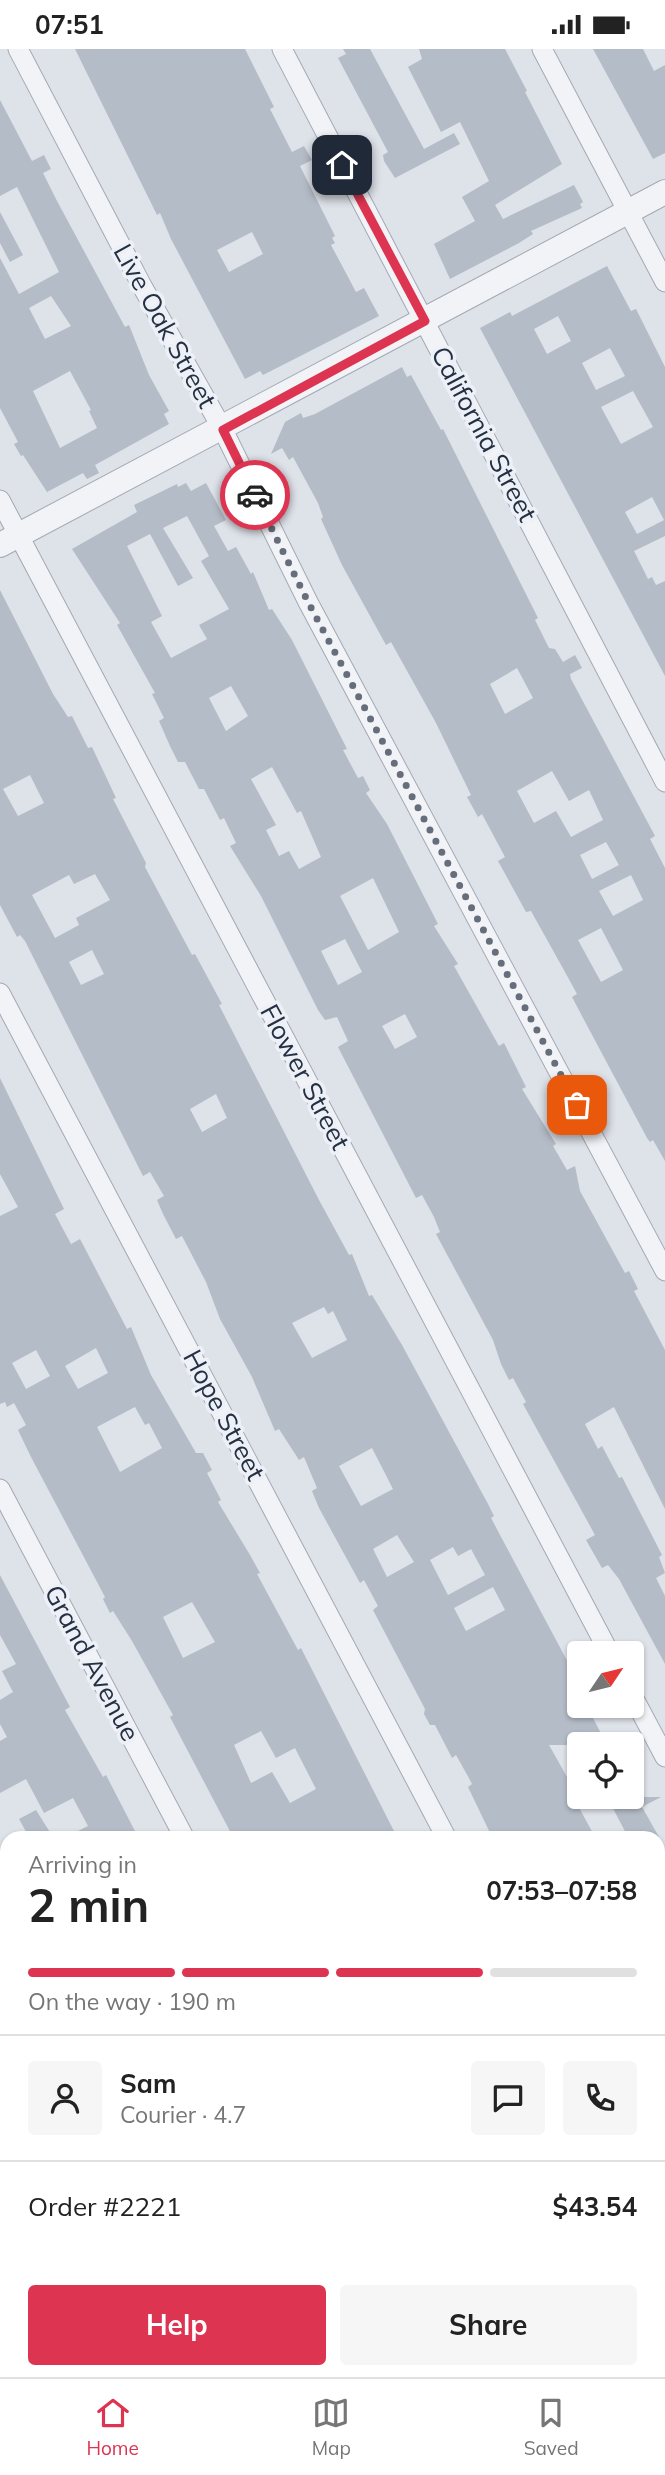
<!DOCTYPE html>
<meta charset="utf-8">
<style>
:root{--surface:#fff;--page:#f6f6f6;--text:#222;--muted:#767676;--line:#e0e0e0;--accent:#dd3451}
body{margin:0;font-family:Mulish,sans-serif;background:var(--page);color:var(--text);height:100vh;display:flex;flex-direction:column;font-size:26px;white-space:nowrap}
*{box-sizing:border-box;margin:0}
p{font-size:23px;color:var(--muted)}
.icon{flex:none;width:38px;height:38px;fill:none;stroke:currentColor;stroke-width:2;stroke-linecap:round;stroke-linejoin:round}
.map{position:relative;flex:1;overflow:hidden}
.panel{position:absolute;left:0px;top:1782px;width:665px;height:548px;display:flex;flex-direction:column;background:var(--surface);border-radius:21px 21px 0 0;box-shadow:0 2px 5px #0004}
.panel>*{flex:none}
.needle{width:46px;rotate:55deg}
.controls{position:absolute;left:567px;top:1592px;display:grid;gap:14px}
.controls a{display:grid;place-items:center;width:77px;height:77px;border-radius:7px;background:var(--surface);box-shadow:0 2px 5px #0004;font-size:35px}
.pin{position:absolute;display:grid;place-items:center;width:60px;height:60px;color:#fff;margin:-30px;border-radius:14px;box-shadow:0 4px 10px #0006}
.courier{position:absolute;display:grid;place-items:center;width:70px;height:70px;margin:-35px;border:5px solid #dd3451;border-radius:50%;background:#fff;color:#222;box-shadow:0 2px 9px #0007}
.overview em{font-style:normal;font-weight:700}
.overview div{display:flex;flex-direction:column-reverse}
.overview{display:flex;align-items:center;justify-content:space-between;height:119px;padding:0 28px}
h1{font-size:46px;font-weight:700;line-height:52px}
.bar{display:grid;grid-template-columns:repeat(4,1fr);gap:10px 7px;align-content:center;height:84px;padding:0 28px}
.bar i{height:9px;border-radius:5px;background:var(--line)}
.bar .selected{background:var(--accent)}
.bar p{grid-column:span 4}
.line{display:flex;align-items:center;gap:18px;padding:0 28px;border-top:2px solid var(--line)}
.line div{flex:1}
.round{display:grid;place-items:center;flex:none;width:74px;height:74px;border-radius:7px;background:var(--page)}
.action{display:flex;gap:14px;margin-top:auto;padding:14px 28px}
.action a{flex:1;height:80px;border-radius:7px;background:var(--accent);color:#fff;font-size:28px;font-weight:700;line-height:80px;text-align:center}
.action a+a{background:var(--page);color:var(--text)}
.status{display:flex;justify-content:space-between;align-items:center;height:49px;padding:0 35px;background:var(--surface);direction:ltr}
.status svg{height:19px;fill:currentColor}
.tab-bar{display:flex;justify-content:space-around;align-items:center;height:98px;border-top:2px solid var(--line);background:var(--surface);font-size:19px;color:var(--muted)}
.tab-bar a{display:grid;justify-items:center;gap:4px}
.tab-bar .selected{color:var(--accent)}
.map>svg:first-child{display:block}
.building{fill:#b4bcc7;fill-rule:evenodd}
.lines{fill:none;stroke-linecap:round;stroke-linejoin:round}
.minor-casing{stroke:#a3a9b4;stroke-width:21}
.tertiary-casing{stroke:#a3a9b4;stroke-width:26}
.minor{stroke:#f1f3f7;stroke-width:19}
.tertiary{stroke:#f1f3f7;stroke-width:24}
.secondary{stroke:#fff;stroke-width:28}
.done{stroke:#666e7c;stroke-width:7;stroke-dasharray:0 12.6}
.route{stroke:#dd3451;stroke-width:9}
.labels{text-anchor:middle;stroke-width:7;stroke-linejoin:round;paint-order:stroke}
.street-label{font-size:26px;fill:#253042;stroke:#edf1f7}
</style>
<div class="status"><b>07:51</b><svg viewBox="0 0 49 12"><path d="M0 12V9h3v3zM5 12V6h3v6zM10 12V3h3v9zM15 12V0h3v12zM26 1h20v11H26zM47 4h2v5h-2z"/></svg></div>
<div class="map">
<svg width="665" height="2328" viewBox="0 0 665 2328">
<rect width="100%" height="100%" fill="#dee2e9"/>
<!-- building -->
<path class="building" d="M75,0H245L274,58L270,60L292,103L304,97L312,111L300,117L335,187L332,189L335,194L331,196L356,243L364,239L379,267L263,326L260,322L245,330L171,190L160,164L157,166ZM252,183L263,205L229,223L217,201Z
M343,0H370L424,100L454,84L460,95L395,129L384,112L383,106L388,103L338,9L346,5Z
M419,0H505L527,42L525,43L562,115L495,156L503,170L574,136L583,153L580,155L582,159L531,182L533,185L519,194L450,230L434,195L475,172L462,148L489,132L460,73L441,83L408,18L422,10Z
M593,0H643L654,22L665,16V104L653,110Z
M0,51L32,112L44,106L51,120L43,124L57,152L125,278L129,276L149,326L169,362L164,365L169,375L95,416L99,424L87,430L83,424L47,443L23,406L21,407L14,395L18,393L0,359V209L19,245L59,223L17,138L0,147ZM51,247L71,277L45,290L29,259ZM70,322L91,361L89,362L97,379L60,399L33,342Z
M0,163L23,206L10,213L0,194Z
M607,217L631,262L636,260L665,318V487L634,502L648,530L652,528L656,536L665,532V627L480,279L510,263L512,267ZM558,267L571,292L547,305L534,280ZM610,299L625,327L596,341L582,314ZM633,342L653,378L621,395L601,358ZM652,448L664,471L637,485L625,463Z
M402,318L407,328L411,326L441,381L443,380L538,569L535,571L549,599L555,600L563,613L575,606L582,619L570,625L571,630L655,787L650,790L665,819V1112L653,1091L650,1093L647,1089L582,967L572,948L577,945L565,923L531,862L526,863L498,812L505,808L482,765L478,768L467,748L471,746L436,674L391,593L386,596L342,516L321,470L323,468L318,454L293,408L289,411L282,399L271,405L285,373L301,364L303,369L315,365ZM517,619L533,649L505,665L490,635ZM552,722L569,752L589,741L603,771L571,788L556,762L534,774L517,742ZM606,793L619,816L592,830L580,806ZM631,826L643,851L613,867L599,842ZM601,879L623,921L601,933L578,891Z
M186,434L191,442L206,434L226,471L214,477L228,502L236,498L251,525L253,523L269,561L272,560L292,591L347,700L343,701L358,729L363,727L370,741L366,744L387,775L438,875L434,877L458,915L454,917L499,997L504,994L526,1038L522,1040L556,1095L553,1097L567,1121L575,1117L580,1142L625,1224L629,1222L638,1240L634,1242L665,1301V1460L614,1358L585,1375L598,1400L602,1397L619,1429L622,1428L662,1506L659,1508L665,1524L656,1529L665,1547V1615L619,1530L608,1516L602,1519L586,1491L595,1486L523,1355L526,1353L513,1329L509,1331L501,1315L493,1291L436,1185L440,1183L434,1168L422,1146L416,1149L338,998L348,992L337,968L325,971L318,961L261,847L230,797L236,794L224,769L220,771L204,740H199L185,713H178L170,697L159,672L164,669L152,645L155,644L117,576L120,574L72,500L137,463L134,456L177,435L178,438ZM187,467L209,507L201,512L229,560L199,576L207,590L171,609L151,573L162,567L127,497L150,485L178,537L193,529L163,479ZM231,637L248,667L226,682L209,649ZM272,718L297,764L301,762L321,808L299,820L289,802L279,807L266,781L276,776L251,730ZM373,829L399,883L368,901L340,847ZM345,890L362,923L338,936L321,902ZM405,965L417,988L395,1000L382,977Z
M0,541L53,645L68,668L72,667L88,699L92,698L116,749L113,750L146,814L145,818L192,906L195,905L222,955L219,956L319,1151L349,1206L352,1205L369,1247L372,1246L402,1296L488,1455L494,1467L491,1469L579,1634V1657H591L597,1667L593,1669L607,1696H549L580,1751L576,1753L595,1788H492L468,1738L472,1735L470,1731L456,1706L452,1709L435,1676H430L424,1665L425,1660L373,1561L378,1557L364,1531L360,1534L319,1459L312,1442L317,1439L304,1408L299,1411L279,1380L275,1382L252,1328L220,1270L206,1233L182,1187L176,1190L163,1165L157,1151L164,1147L150,1123L143,1127L25,892L20,886L17,888L0,856ZM30,726L44,754L18,767L3,740ZM95,825L110,851L76,869L79,876L55,889L32,846L69,826L74,835ZM92,901L104,925L81,936L69,913ZM216,1045L227,1069L202,1083L190,1060ZM324,1258L328,1265L333,1262L347,1291L312,1309L292,1274ZM372,1399L393,1440L361,1457L339,1417ZM397,1486L414,1513L387,1528L373,1500ZM453,1498L458,1507L471,1500L485,1526L448,1546L430,1511ZM493,1538L505,1561L466,1582L454,1559Z
M0,1029L64,1160L55,1165L71,1195L80,1190L127,1280L131,1278L151,1326L196,1404H203L212,1421L207,1424L221,1451L218,1453L250,1506L260,1524L257,1525L298,1601L301,1599L397,1788H233L170,1668L173,1666L132,1592L113,1562L110,1564L103,1550L105,1548L31,1408L18,1381L26,1376L14,1354L7,1358L5,1353L0,1355V1167L18,1158L0,1125ZM96,1299L108,1324L78,1340L65,1317ZM36,1301L50,1327L26,1340L12,1314ZM135,1358L145,1376L149,1374L162,1399L120,1423L97,1378ZM192,1553L215,1593L183,1609L163,1568ZM261,1682L276,1709L295,1699L316,1740L290,1754L272,1723L251,1734L234,1696Z
M0,1526L70,1658L65,1661L103,1728L106,1726L138,1788H66L88,1777L73,1749L44,1764L26,1730L0,1744V1692L7,1688L0,1675V1651L13,1643L2,1622L16,1615L0,1586Z
M607,1748H661L642,1758L659,1788H628Z
M36,1761L53,1788H29L19,1770Z"/>
<g class="lines">
<defs>
<path id="minor" d="M18,0L142,237L223,381L308,553L665,1222
M282,0L665,733
M542,0L665,233
M0,451L610,1605
M0,944L446,1788
M0,1440L184,1788
M632,1646L665,1708
M0,1936L7,1949
M658,2189L665,2203
M205,2322L208,2328
M467,2322L470,2328"/>
<path id="tertiary" d="M0,496L665,143"/>
</defs>
<!-- minor casing -->
<use href="#minor" class="minor-casing"/>
<!-- tertiary casing -->
<use href="#tertiary" class="tertiary-casing"/>
<!-- minor -->
<use href="#minor" class="minor"/>
<!-- tertiary -->
<use href="#tertiary" class="tertiary"/>
<!-- secondary -->
<path class="secondary" d="M658,2270L665,2266
M548,2328L559,2322"/>
</g>
<g class="lines">
<!-- done -->
<path class="done" d="M255,446L308,553L577,1056"/>
<!-- route -->
<path class="route" d="M255,446L223,381L425,272L342,116"/>
</g>
<g class="labels">
<!-- street labels -->
<g class="street-label">
<text transform="translate(165 277) rotate(61)" y="9">Live Oak Street</text>
<text transform="translate(484 385) rotate(62)" y="9">California Street</text>
<text transform="translate(305 1028) rotate(62)" y="9">Flower Street</text>
<text transform="translate(224 1366) rotate(62)" y="9">Hope Street</text>
<text transform="translate(92 1614) rotate(62)" y="9">Grand Avenue</text>
</g>
</g>
</svg>
<div class="controls">
<a><svg class="needle" viewBox="-14 -14 28 28"><path d="M0-13l5 13h-10z" fill="#e53935"/><path d="M0 13l5-13h-10z" fill="#767676"/></svg></a>
<a><svg class="icon" aria-label="locate" viewBox="0 0 24 24"><circle cx="12" cy="12" r="6"/><path d="M12 2v4M12 18v4M2 12h4M18 12h4"/></svg></a>
</div>
<div class="pin" style="left:577px;top:1056px;background:#ea580c"><svg class="icon" aria-label="bag" viewBox="0 0 24 24"><path d="M5 8h14l-1 12H6zM9 8a3 3 0 0 1 6 0"/></svg></div>
<div class="pin" style="left:342px;top:116px;background:#1f2937"><svg class="icon" aria-label="home" viewBox="0 0 24 24"><path d="M3 11l9-7 9 7M6 9v11h12V9"/></svg></div>
<div class="courier" style="left:255px;top:446px"><svg class="icon" aria-label="car" viewBox="0 0 24 24"><path d="M5 17H2v-5l4-1 3-4h7l3 4 3 1v5h-3M9 17h6M6 11h13"/><circle cx="7" cy="17" r="2"/><circle cx="17" cy="17" r="2"/></svg></div>
<section class="panel">
<div class="overview"><div><h1>2 min</h1><p>Arriving in</p></div><em>07:53–07:58</em></div>
<div class="bar"><i class="selected"></i><i class="selected"></i><i class="selected"></i><i></i><p>On the way · 190 m</p></div>
<div class="line" style="height:126px"><a class="round"><svg class="icon" aria-label="person" viewBox="0 0 24 24"><circle cx="12" cy="8" r="4"/><path d="M4 21q1-7 8-7t8 7"/></svg></a><div><b>Sam</b><p>Courier · 4.7</p></div><a class="round"><svg class="icon" aria-label="chat" viewBox="0 0 24 24"><path d="M4 5h16v11H9l-5 4z"/></svg></a><a class="round"><svg class="icon" aria-label="phone" viewBox="0 0 24 24"><path d="M5 4h4l2 5-3 2q2 4 5 5l2-3 5 2v4C11 20 4 13 5 4z"/></svg></a></div>
<div class="line" style="height:91px"><div>Order #2221</div><b>$43.54</b></div>
<div class="action"><a>Help</a><a>Share</a></div>
</section>
</div>
<nav class="tab-bar">
<a class="selected"><svg class="icon" aria-label="home" viewBox="0 0 24 24"><path d="M3 11l9-7 9 7M6 9v11h12V9"/></svg>Home</a>
<a><svg class="icon" aria-label="map" viewBox="0 0 24 24"><path d="M3 6l6-2 6 2 6-2v14l-6 2-6-2-6 2zM9 4v14M15 6v14"/></svg>Map</a>
<a><svg class="icon" aria-label="saved" viewBox="0 0 24 24"><path d="M7 4h10v16l-5-4-5 4z"/></svg>Saved</a>
</nav>
